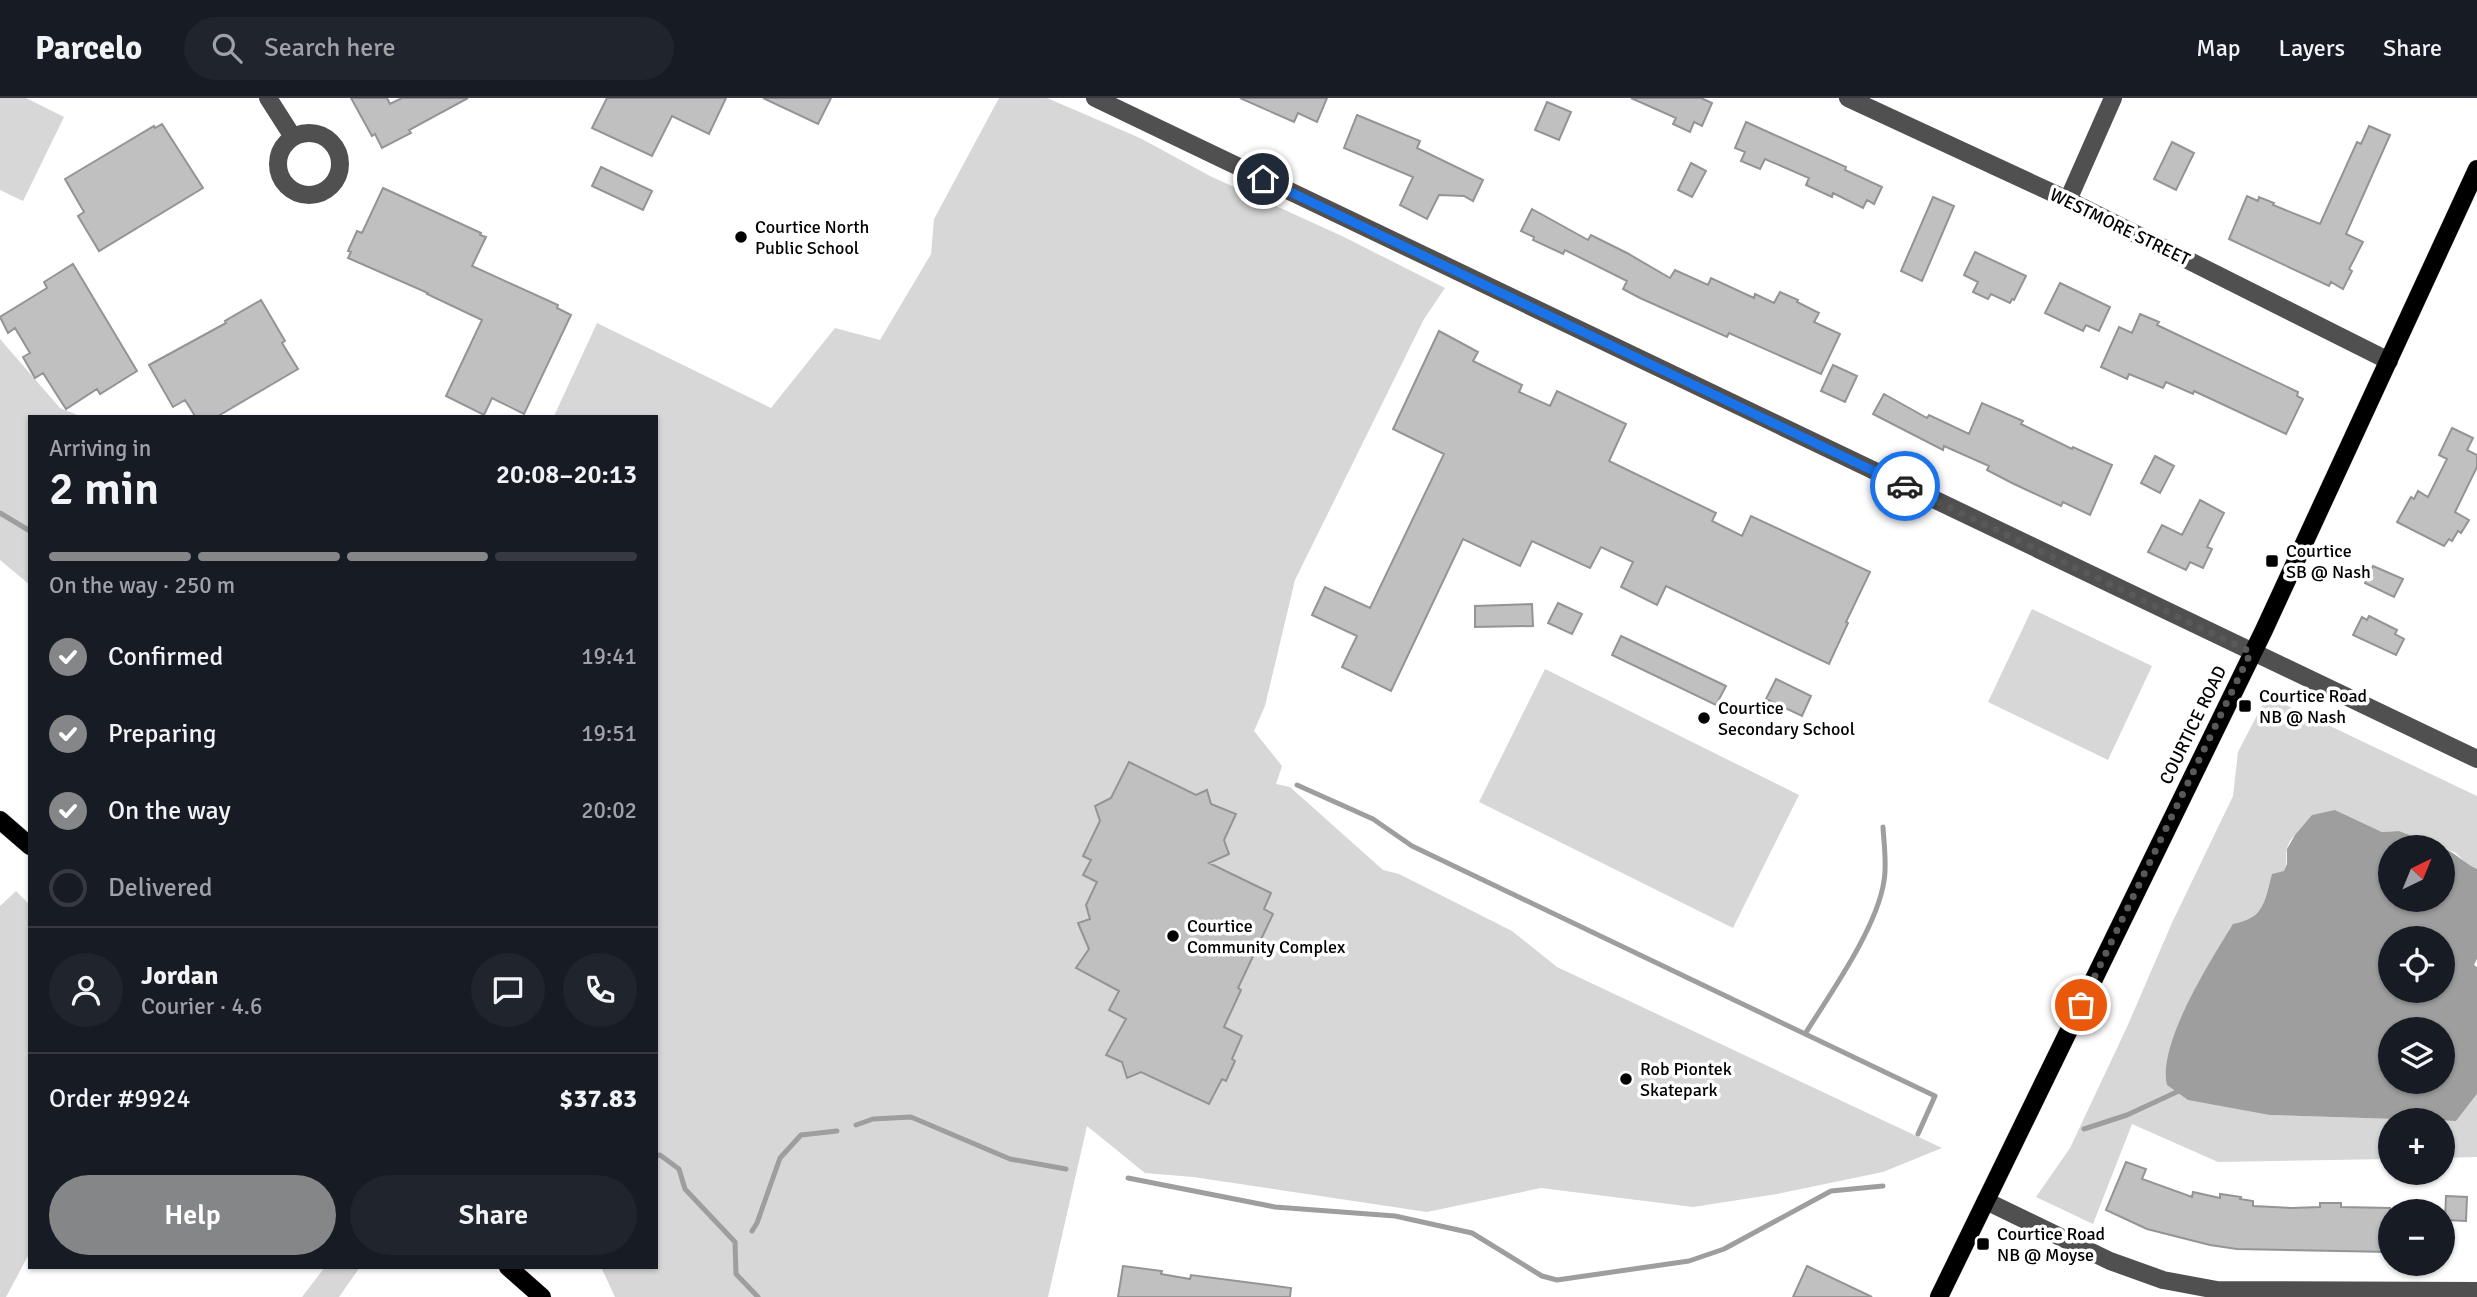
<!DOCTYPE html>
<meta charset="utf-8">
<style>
:root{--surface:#171b24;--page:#20242c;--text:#f1f3f6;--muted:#9ea1a6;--line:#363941;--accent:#858687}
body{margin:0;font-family:Signika,sans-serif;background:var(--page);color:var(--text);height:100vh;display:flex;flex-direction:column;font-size:26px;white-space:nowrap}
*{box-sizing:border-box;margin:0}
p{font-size:23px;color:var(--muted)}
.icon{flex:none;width:38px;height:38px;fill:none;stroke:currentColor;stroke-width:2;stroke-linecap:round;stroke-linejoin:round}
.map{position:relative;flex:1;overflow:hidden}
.panel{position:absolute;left:28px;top:317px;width:630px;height:854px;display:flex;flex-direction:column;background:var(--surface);border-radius:0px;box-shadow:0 2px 5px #0004}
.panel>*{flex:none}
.needle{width:46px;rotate:43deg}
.buttons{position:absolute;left:2378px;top:737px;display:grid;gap:14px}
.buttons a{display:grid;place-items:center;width:77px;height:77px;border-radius:50%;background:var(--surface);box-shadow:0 2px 5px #0004;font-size:35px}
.pin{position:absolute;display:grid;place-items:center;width:60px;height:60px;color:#fff;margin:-30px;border:4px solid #fff;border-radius:50%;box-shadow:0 2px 7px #0007}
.courier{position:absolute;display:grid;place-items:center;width:70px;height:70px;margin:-35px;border:5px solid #1a73e8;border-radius:50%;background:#fff;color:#222;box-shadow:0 2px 9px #0007}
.overview em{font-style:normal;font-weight:600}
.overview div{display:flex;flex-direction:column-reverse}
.overview{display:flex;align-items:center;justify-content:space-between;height:119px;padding:0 21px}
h1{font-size:46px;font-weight:600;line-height:52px}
.bar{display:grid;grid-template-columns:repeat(4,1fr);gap:10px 7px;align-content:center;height:84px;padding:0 21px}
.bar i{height:9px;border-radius:5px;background:var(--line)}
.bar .on{background:var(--accent)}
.bar p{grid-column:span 4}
.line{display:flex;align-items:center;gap:18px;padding:0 21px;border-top:2px solid var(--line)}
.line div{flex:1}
.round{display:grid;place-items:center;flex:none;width:74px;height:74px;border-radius:37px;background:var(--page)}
ol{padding:0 21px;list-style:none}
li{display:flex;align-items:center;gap:21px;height:77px}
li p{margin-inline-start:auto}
li .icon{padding:7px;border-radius:50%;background:var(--accent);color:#fff;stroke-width:4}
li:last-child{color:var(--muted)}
li i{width:38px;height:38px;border:4px solid var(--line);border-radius:50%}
.button{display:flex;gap:14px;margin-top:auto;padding:14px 21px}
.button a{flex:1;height:80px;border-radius:42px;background:var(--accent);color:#fff;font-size:28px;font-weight:600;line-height:80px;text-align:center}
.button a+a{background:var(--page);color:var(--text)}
header{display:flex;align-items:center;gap:42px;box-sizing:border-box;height:98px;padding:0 35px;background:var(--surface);border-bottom:2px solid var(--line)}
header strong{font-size:33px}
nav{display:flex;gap:38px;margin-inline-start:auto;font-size:24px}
.search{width:490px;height:63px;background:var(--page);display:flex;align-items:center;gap:18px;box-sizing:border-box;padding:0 24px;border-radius:38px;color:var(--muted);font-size:26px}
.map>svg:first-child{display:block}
.green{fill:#d7d7d7}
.water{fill:#9e9e9e;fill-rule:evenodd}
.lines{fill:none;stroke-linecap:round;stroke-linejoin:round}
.stream{stroke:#9e9e9e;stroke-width:5}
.building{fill:#c0c0c0;stroke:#949494;stroke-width:2}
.major-casing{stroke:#dbdbdb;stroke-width:19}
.minor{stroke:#505050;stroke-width:18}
.major{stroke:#000;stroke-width:18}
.done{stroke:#595959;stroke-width:7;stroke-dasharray:0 12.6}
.route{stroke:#1a73e8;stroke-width:9}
.poi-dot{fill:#000;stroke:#fff;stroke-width:2.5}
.labels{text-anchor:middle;stroke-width:7;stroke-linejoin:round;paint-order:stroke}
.poi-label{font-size:18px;fill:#000;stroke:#fff;text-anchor:start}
.street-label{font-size:18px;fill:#000;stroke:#fff}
</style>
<header>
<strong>Parcelo</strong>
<div class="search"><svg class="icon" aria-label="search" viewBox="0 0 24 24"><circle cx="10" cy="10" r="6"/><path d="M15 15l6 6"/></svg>Search here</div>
<nav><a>Map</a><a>Layers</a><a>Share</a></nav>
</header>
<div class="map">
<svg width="2477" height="1199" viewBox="0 0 2477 1199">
<rect width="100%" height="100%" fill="#fff"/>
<!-- green -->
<path class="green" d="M0,0H26L64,19L23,103L0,92Z
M999,0H1047L1140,40L1210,78L1342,138L1445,190L1424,221L1295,482L1265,608L1254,633L1282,668L1276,686L1290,689L1383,772L1399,776L1512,833L1557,869L1942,1050L1883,1074L1777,1096L1693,1109L1541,1090L1427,1114L1193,1079L1145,1075L1087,1028L1048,1199H615L601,1169H656V318H554L597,225L771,310L835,230L880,242L931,156L934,121Z
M0,241L60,310L80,318H30V487L0,462Z
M2032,511L2152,568L2108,662L1988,604Z
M1545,571L1799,697L1733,830L1479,704Z
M2267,598L2477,698V771L2466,765L2456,755L2443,749L2399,733L2382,734L2335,712C2320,721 2291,732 2287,751C2285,759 2288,765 2284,774L2272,777L2262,811L2248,823L2270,1017L2425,1022H2390V1061L2218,1064L2132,1026L2093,1126L2036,1099L2070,1050L2127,929L2171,827L2233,698L2238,654Z
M16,793L30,807V1154L6,1199H0V808Z
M2477,996V1059L2443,1060V1023H2456Z
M325,1169H360L339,1199H302Z"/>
<!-- water -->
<path class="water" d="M2335,712L2382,734L2399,733L2441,749H2390V802H2443V750C2456,755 2464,765 2477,771V861L2474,867L2477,869V996L2456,1023L2270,1017L2188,1002L2167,987C2157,946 2211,862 2233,826C2265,820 2264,804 2272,776L2284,773L2287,766V751L2295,737L2312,717ZM2390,840H2443V892H2390ZM2390,931H2443V984H2390Z"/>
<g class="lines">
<!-- stream -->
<path class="stream" d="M0,415L30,433
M1297,687L1373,721L1412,748L1935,998L1918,1036
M1805,936C1830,896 1877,830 1884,783C1887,766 1884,747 1883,729
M856,1027L873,1021L911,1019L1010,1061L1066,1071
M2084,1031L2127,1017L2181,992
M656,1058L660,1057L679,1071L685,1091L735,1144L736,1176L758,1199
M1128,1080L1275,1109L1395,1118L1472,1135L1542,1178L1557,1182L1689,1163L1724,1151L1831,1093L1883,1088
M752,1133L757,1125L780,1060L801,1037L837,1033"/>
</g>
<!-- building -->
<path class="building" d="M351,0H387L390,6L402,0H468L409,32L411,35L382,50L375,36L372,38Z
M607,0H726L709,36L672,18L652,58L592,30Z
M763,0H831L818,26Z
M1240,0H1327L1317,24L1298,15L1294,24Z
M1631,0H1701L1712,5L1702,28L1694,24L1690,34L1673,26L1676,20Z
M1547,4L1571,14L1559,42L1535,32Z
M1357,17L1420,43L1417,50L1483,82L1473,103L1464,98L1439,97L1427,121L1400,107L1413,79L1344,50Z
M1746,24L1846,69L1845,72L1882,89L1874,106L1867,102L1863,110L1833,95L1832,99L1806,87L1809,80L1765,61L1760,71L1741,63L1745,54L1735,50Z
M162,26L203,90L99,153L78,118L84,114L65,81L154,28L155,30Z
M2369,28L2390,37L2346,136L2363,144L2349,171L2352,173L2343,191L2331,184L2329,188L2229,141L2247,98L2258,103L2259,99L2274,105L2273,107L2320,126L2357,44L2361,46Z
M2172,44L2194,55L2176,92L2154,81Z
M1691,65L1706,73L1692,99L1678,92Z
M601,69L652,93L643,112L592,88Z
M383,90L481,135L480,137L486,139L472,168L558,207L557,210L571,217L524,316L492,300L484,317L446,298L482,222L427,196L428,195L348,160L351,154L348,153L357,133L362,135Z
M1933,99L1954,108L1922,183L1901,173Z
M1532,111L1588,142L1591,137L1627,155L1670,180L1675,172L1708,187L1711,180L1754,200L1755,196L1774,205L1780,194L1798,202L1797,204L1819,215L1814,224L1840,236L1821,276L1729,235L1727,239L1640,200L1623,191L1627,183L1565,152L1563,156L1533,142L1534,139L1521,133Z
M1975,154L2026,178L2014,202L2012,201L2010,205L1991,196L1988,201L1973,194L1978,184L1964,177Z
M73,166L137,273L100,296L97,291L66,311L43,275L35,280L23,259L30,255L15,230L8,235L0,219L47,190L44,184Z
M2060,185L2110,209L2099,233L2086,227L2083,233L2045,215Z
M261,202L285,243L282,245L298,271L218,318H195L185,302L173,309L149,267L226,225L225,223Z
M2140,216L2159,224L2157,227L2298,294L2297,298L2303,301L2286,336L2194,293L2193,296L2166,284L2163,290L2129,276L2127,281L2101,269L2119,229L2132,235Z
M1439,233L1478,254L1473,263L1522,287L1519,294L1550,308L1557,293L1626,326L1609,363L1716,415L1712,423L1742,438L1751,418L1870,474L1846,524L1848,525L1829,566L1666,488L1657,507L1621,489L1633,464L1601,449L1590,470L1532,443L1520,468L1463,441L1391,593L1342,569L1357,538L1312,517L1325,489L1370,510L1444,356L1393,331Z
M1833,267L1857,278L1845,304L1821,293Z
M1884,296L1927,320L1929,317L1969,336L1982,305L2023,323L2021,326L2072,351L2073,349L2112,367L2090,417L2063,404L2061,408L2012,385L1987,372L1989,368L1944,348L1943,352L1873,316Z
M2452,330L2473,340L2467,352L2477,357V369L2455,414L2469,422L2461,435L2458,433L2452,443L2449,441L2444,448L2397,424L2411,399L2414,401L2418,393L2428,399L2447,361L2439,357Z
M2155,358L2174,368L2160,395L2141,385Z
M2200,402L2224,415L2207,449L2212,451L2203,470L2190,464L2186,472L2148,454L2162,427L2182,437Z
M2373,468L2403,481L2394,499L2365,485Z
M1558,505L1582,516L1572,536L1548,525Z
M1532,506L1533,528L1475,529V508Z
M2369,518L2397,532L2395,536L2404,541L2396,557L2353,537L2362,519L2367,522Z
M1621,538L1726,588L1716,607L1612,557Z
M1776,581L1811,598L1802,618L1766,601Z
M1129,664L1196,697L1207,692L1211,706L1236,716L1224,742L1229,756L1209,765L1271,795L1264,811L1273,816L1238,890L1241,892L1224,929L1242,938L1232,961L1235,963L1226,983L1222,981L1209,1006L1141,974L1127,980L1122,964L1106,957L1126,921L1109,912L1119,893L1076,870L1089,851L1078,825L1090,821L1086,807L1097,784L1083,777L1091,762L1083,758L1100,723L1095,708L1111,700Z
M2126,1064L2146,1071L2142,1081L2192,1099L2193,1094L2220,1100V1096L2241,1099L2240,1101L2253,1103V1108L2292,1110L2320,1109V1105H2341V1109L2390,1110V1154L2237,1151L2210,1147L2147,1131L2106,1112Z
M2446,1098L2467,1099L2466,1123L2445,1122Z
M1123,1168L1162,1173L1161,1176L1190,1181L1191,1177L1291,1190L1290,1199H1118Z
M1807,1168L1872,1199H1793Z"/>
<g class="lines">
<defs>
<path id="major" d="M0,722L30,748
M508,1169L542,1199
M1939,1199L2264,532L2477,71"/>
</defs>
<!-- major casing -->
<use href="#major" class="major-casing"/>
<!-- minor -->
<path class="minor" d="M268,0L293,39
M1095,0L2477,661
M1848,0L2068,102L2389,263
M278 66a31 31 0 1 1 62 0a31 31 0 1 1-62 0Z
M2068,102L2113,0
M1986,1103L2110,1163L2163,1182L2217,1192L2477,1193"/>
<!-- major -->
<use href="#major" class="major"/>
</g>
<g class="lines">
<!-- done -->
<path class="done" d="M1905,388L2251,554L2081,907"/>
<!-- route -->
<path class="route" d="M1263,81L1905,388"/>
</g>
<!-- markers -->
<g class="poi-dot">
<circle cx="741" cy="139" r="7"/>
<rect x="2265" y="456" width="14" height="14" rx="3.5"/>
<rect x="2238" y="601" width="14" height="14" rx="3.5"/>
<circle cx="1704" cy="620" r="7"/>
<circle cx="1173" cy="838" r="7"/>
<circle cx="1626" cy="981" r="7"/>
<rect x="1976" y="1139" width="14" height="14" rx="3.5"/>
</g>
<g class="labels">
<!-- poi labels -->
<g class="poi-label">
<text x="755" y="135">Courtice North<tspan x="755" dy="21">Public School</tspan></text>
<text x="2286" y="459">Courtice<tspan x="2286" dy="21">SB @ Nash</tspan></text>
<text x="2259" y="604">Courtice Road<tspan x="2259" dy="21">NB @ Nash</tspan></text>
<text x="1718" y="616">Courtice<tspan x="1718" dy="21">Secondary School</tspan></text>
<text x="1187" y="834">Courtice<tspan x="1187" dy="21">Community Complex</tspan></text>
<text x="1640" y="977">Rob Piontek<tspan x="1640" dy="21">Skatepark</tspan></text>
<text x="1997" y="1142">Courtice Road<tspan x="1997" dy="21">NB @ Moyse</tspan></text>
</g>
<!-- street labels -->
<g class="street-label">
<text transform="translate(2120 129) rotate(26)" y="6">WESTMORE STREET</text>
<text transform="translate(2193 627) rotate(-64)" y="6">COURTICE ROAD</text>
</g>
</g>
</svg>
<div class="buttons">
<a><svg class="needle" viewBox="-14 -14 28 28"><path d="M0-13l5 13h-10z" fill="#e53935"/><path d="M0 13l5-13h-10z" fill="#9ea1a6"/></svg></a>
<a><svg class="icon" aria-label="locate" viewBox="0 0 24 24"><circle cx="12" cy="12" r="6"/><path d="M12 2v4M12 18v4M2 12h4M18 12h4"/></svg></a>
<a><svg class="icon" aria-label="layers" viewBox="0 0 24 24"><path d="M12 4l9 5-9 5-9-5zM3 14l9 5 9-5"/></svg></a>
<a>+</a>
<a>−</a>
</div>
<div class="pin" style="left:2081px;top:907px;background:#ea580c"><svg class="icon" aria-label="bag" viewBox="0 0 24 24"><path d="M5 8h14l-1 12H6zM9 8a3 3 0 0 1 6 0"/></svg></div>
<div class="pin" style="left:1263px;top:81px;background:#1f2937"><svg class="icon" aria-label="home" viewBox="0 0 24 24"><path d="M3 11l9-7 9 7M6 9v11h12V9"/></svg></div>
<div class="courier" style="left:1905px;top:388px"><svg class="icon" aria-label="car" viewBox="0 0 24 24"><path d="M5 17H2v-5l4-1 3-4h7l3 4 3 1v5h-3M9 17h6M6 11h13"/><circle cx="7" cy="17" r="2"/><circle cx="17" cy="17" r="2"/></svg></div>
<section class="panel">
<div class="overview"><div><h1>2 min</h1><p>Arriving in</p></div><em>20:08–20:13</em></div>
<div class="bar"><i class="on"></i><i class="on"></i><i class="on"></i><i></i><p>On the way · 250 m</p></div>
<ol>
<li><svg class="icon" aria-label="check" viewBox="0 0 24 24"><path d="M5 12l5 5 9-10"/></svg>Confirmed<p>19:41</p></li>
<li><svg class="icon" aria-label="check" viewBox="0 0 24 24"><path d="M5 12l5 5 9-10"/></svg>Preparing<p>19:51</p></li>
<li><svg class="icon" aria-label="check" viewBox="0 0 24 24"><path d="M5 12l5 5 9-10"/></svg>On the way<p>20:02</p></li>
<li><i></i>Delivered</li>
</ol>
<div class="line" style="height:126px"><a class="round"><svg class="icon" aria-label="person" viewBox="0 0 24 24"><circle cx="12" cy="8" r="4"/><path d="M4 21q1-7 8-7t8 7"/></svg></a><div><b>Jordan</b><p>Courier · 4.6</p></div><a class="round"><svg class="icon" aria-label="chat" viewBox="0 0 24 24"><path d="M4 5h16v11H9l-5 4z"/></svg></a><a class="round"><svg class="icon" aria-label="phone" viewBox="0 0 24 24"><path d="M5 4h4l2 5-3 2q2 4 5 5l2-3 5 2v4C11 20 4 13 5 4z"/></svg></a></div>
<div class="line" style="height:91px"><div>Order #9924</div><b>$37.83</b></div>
<div class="button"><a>Help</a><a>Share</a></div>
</section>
</div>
